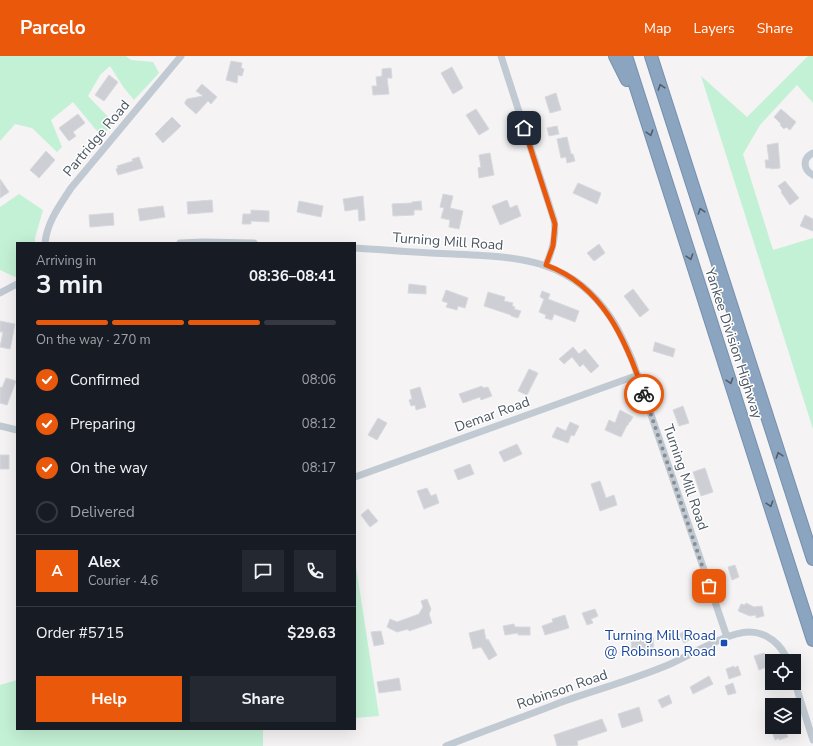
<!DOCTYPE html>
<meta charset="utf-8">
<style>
:root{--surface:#171b24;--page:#242831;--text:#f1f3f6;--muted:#9ea1a6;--line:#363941;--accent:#ea580c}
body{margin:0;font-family:"Nunito Sans",sans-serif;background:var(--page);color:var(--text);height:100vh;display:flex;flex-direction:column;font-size:15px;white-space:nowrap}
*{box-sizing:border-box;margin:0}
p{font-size:13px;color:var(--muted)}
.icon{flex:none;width:22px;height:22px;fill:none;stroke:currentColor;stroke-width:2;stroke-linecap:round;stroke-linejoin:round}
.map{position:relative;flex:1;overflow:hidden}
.sheet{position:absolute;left:16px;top:186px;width:340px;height:488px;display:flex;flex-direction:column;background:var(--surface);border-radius:0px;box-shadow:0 4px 16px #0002}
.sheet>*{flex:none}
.buttons{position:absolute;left:765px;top:598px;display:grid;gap:8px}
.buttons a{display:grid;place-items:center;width:36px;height:36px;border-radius:0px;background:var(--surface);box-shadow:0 4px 16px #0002;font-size:20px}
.pin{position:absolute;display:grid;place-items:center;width:34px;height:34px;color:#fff;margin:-17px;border-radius:8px;box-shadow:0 2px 6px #0006}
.courier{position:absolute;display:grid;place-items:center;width:40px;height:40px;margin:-20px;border:3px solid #ea580c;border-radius:50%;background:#fff;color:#222;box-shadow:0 1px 5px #0007}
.overview em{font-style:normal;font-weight:700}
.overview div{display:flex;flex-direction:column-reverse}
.overview{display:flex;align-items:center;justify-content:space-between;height:68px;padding:0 20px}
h1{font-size:26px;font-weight:700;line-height:30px}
.bar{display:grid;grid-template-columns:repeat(4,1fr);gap:6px 4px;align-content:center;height:48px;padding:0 20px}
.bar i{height:5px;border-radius:3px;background:var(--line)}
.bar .active{background:var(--accent)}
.bar p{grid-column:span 4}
.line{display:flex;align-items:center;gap:10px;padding:0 20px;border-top:1px solid var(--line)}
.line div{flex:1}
.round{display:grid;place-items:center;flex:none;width:42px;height:42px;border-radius:0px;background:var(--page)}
ol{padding:0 20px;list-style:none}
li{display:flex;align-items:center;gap:12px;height:44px}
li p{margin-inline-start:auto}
li .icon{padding:4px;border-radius:50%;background:var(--accent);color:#fff;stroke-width:4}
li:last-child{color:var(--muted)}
li i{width:22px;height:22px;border:2px solid var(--line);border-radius:50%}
.primary-button{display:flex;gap:8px;margin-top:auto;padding:8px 20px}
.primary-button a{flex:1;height:46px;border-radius:0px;background:var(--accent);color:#fff;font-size:16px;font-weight:700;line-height:46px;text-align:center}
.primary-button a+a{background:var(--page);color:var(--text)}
header{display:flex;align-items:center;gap:24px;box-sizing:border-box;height:56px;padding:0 20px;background:var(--accent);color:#fff}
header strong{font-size:19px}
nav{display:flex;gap:22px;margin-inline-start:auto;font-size:14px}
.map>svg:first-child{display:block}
.green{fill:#c3f1d5}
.building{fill:#cdcfd5;stroke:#d7d9de}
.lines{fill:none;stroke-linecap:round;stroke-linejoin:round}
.highway-casing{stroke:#7690ad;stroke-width:14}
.street{stroke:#c1cad2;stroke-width:7}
.highway{stroke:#8ba5c1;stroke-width:12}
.oneway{stroke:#505e6b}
.done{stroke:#868d94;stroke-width:4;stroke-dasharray:0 7.2}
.route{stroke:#ea580c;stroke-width:5}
.transit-dot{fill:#1a4fb4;stroke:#fff;stroke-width:1.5}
.labels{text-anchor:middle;stroke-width:3;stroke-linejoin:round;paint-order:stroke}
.street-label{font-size:14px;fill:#4a5661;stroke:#fff}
.transit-label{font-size:14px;fill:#164399;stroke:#fff;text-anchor:end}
</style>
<header>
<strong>Parcelo</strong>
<nav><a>Map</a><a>Layers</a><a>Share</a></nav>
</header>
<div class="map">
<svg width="813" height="690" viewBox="0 0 813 690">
<rect width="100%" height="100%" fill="#f5f3f3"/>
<!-- green -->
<path class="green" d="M0,0H126L131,4L153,6L159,17L134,44L124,32L110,10L100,19L88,40L113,66L102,81L73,46L51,64L62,91L57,96L32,72L15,68L0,85Z
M808,0H813V47L797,29L760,69L743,98L773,194L813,182V373L701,20L747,61Z
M19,138L43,154L35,182V187H17V220L15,221L0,214V151Z
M355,504L379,660L355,662Z
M17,624V673H263V690H0V629Z"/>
<!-- building -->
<path class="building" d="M231,5L242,7L241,12L244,13L242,20L238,19L237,27L226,24Z
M452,11L463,32L453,38L441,17Z
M391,12L392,22H387L389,38L373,39L372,30H377L376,21L382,20V13Z
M109,19L118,26L104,45L95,39Z
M202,28L217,41L211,48L208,45L196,58L185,48V46L187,43L203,40L196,35Z
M556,37L561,54L550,57L545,41Z
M476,53L489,73L479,79L466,59Z
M781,53L796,66L790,74L786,71L784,73L780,69L781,68L774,61Z
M78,58L85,67L73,76L76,80L69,85L59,72Z
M172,61L181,70L163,87L155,78Z
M557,70L559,78L549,80L547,72Z
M567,81L571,98H573L575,105L567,107L566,101L561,102L557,83Z
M778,87L780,112L771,113V112H766L765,104H769L767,89Z
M46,95L55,104L39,122L30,114Z
M490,97L494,119L479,122L478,112L481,111L479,99Z
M139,101L143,112L118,119L116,113L118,112L117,110L133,105L132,103Z
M0,123L9,136L0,142Z
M785,125L799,142L790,149L781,136L782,135L778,130Z
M578,127L601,137L597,148L573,137Z
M443,138L453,140L450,152L463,155L459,173L449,171L450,164L441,162L444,152L440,151Z
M363,140L365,164L359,165L358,153L345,155L343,143Z
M212,144L213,156L188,158L187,146Z
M507,144L510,152L517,149L521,160L500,169L492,150Z
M299,145L323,150L321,161L297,156Z
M421,145L422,154H414V159L393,160L392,148L412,147V146Z
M163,150L165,161L140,165L138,153Z
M251,154L269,155V166L251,165V168H242L243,158H251Z
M113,157L114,169L90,171L89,159Z
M805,159L813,163V175L800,170Z
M599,188L605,197L594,205L587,197Z
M409,228L426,230V238L408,237Z
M633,233L649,254L640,261L624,240Z
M446,234L468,242L465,252L458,250L457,254L446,251L448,247L442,245Z
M542,235L550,238L548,243L579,255L575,266L554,258L552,264L545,262L546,259L539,256L544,243L540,241Z
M488,236L505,241L504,245L513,247L512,250L515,251L514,253L521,255L518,262L511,260V259L484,250Z
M0,265L15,268L10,293L0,291L3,276H0Z
M655,286L675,293L673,301L653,295Z
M573,291L579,298L585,293L599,310L591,317L583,308L580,311L572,301L564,308L559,303Z
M529,313L538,317L527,339L518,335Z
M6,322L16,325L7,349L0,347V331L2,332Z
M482,330L483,332L488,331L492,340L481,344L480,341L463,347L459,338Z
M420,331L426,351L416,354L415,349L411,350L409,344L412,343L410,334Z
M683,350L689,367L679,370L673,354Z
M620,354L633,361L630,366H629L628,369H627L621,381L605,374L609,364L615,367Z
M378,362L387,367L377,384L368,379Z
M570,366L579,370L574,380L571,379L568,387L552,381L557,371L566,375Z
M517,388L522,398L504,406L499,396Z
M0,399H9V413H0Z
M470,408L474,418L458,424L454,414Z
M705,412L713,436L701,440L693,416Z
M600,425L606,442L614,439L617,449L600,455L591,428Z
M427,432L431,440L436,438L439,447L424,453L417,435Z
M368,453L378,465L370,471L361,459Z
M735,509L739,521L732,524L728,511Z
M427,543L431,553L429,558L432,567L409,575L408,573L397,576L387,571L390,563L397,566L419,558L423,551L421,545Z
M746,547L754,551L762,550L764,560L756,562V559L750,560L738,555L741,548L745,549Z
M595,553L598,560L591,563L593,567L587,569L582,557Z
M565,559L569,572L545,579L542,570L553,566L552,563Z
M514,568L515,571H530V579H518V577L505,579L503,570Z
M690,572L695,581L684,587L679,578Z
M484,573L486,584L488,583L497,599L489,604L481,591L473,593L469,577Z
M381,575L384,588L374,590L371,576Z
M653,581L654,594L632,596L631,583Z
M764,597L769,610L759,614L754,600Z
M734,610V612L738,610L741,619L729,623L726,613Z
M709,620L713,628L693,638L690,631Z
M399,622L401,634L379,637L377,626Z
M733,627L736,637L728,639L725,630Z
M669,639L672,647L662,652L658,644Z
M639,651L643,665L622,672L618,658Z
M602,663L607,675L577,685L578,689L573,690H557L554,679Z
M778,671H784L788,681L779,684V682L775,684L771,673Z"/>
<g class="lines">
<defs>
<path id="highway" d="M615,0L627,24
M626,0L813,584
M651,0L813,503"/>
</defs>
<!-- highway casing -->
<use href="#highway" class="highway-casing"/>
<!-- street -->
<path class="street" d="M501,0L554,164C557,180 552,195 546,209
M813,97C802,102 803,114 813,119
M45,187C47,166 60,149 71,132L181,0
M180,187L203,186L254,187
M355,192C388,194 420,197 453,198C520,201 573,202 613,265C621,278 627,292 633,306L727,581
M0,237L17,228
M0,370L17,374
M355,421L638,319
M794,624L813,684
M446,690C483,675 521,662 559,647C595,634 632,624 668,609C689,600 727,576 749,576C767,576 781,588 788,605"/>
<!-- highway -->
<use href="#highway" class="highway"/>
</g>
<!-- one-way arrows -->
<defs><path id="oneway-chevron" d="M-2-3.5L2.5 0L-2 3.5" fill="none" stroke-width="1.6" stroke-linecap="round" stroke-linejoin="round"/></defs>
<g class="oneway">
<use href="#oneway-chevron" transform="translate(661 31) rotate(-108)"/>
<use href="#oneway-chevron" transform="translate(650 77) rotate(72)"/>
<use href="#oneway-chevron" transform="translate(701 155) rotate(-108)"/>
<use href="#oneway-chevron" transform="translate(690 201) rotate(72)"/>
<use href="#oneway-chevron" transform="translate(730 325) rotate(72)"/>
<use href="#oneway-chevron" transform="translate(779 399) rotate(-108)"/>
<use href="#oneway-chevron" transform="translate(770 448) rotate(72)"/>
</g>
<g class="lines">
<!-- done -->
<path class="done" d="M644,338L709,530"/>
<!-- route -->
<path class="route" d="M524,72L555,168L553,190L546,209C603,230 626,284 644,338"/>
</g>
<!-- markers -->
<rect class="transit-dot" x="720" y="583" width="8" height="8" rx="2"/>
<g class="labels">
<!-- street labels -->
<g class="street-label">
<text transform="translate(96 82) rotate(-50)" y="5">Partridge Road</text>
<text transform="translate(448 185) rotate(4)" y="5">Turning Mill Road</text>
<text transform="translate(734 287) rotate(72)" y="5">Yankee Division Highway</text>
<text transform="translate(492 358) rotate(-20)" y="5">Demar Road</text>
<text transform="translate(686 421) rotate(71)" y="5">Turning Mill Road</text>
<text transform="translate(562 633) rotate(-19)" y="5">Robinson Road</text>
</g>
<!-- transit labels -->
<g class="transit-label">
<text x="716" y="584">Turning Mill Road<tspan x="716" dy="16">@ Robinson Road</tspan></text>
</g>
</g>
</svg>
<div class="buttons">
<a><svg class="icon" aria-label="locate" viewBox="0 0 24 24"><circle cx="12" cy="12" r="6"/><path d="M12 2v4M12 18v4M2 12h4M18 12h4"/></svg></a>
<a><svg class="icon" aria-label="layers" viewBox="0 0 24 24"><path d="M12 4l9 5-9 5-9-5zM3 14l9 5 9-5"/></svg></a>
</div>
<div class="pin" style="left:709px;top:530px;background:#ea580c"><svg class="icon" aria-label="bag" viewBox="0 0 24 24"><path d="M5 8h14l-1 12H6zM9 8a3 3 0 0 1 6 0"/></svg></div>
<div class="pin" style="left:524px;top:72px;background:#1f2937"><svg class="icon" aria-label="home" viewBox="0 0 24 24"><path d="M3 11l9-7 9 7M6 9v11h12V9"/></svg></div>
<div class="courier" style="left:644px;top:338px"><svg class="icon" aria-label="bike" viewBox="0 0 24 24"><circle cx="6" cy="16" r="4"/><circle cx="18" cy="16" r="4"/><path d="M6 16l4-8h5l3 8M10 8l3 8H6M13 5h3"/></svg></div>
<section class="sheet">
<div class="overview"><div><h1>3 min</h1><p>Arriving in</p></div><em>08:36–08:41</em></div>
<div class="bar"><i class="active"></i><i class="active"></i><i class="active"></i><i></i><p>On the way · 270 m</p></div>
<ol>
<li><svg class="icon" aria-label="check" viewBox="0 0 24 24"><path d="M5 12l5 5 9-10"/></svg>Confirmed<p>08:06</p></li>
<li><svg class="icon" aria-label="check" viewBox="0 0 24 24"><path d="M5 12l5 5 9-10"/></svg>Preparing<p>08:12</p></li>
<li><svg class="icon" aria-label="check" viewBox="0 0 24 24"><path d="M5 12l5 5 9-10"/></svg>On the way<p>08:17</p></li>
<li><i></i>Delivered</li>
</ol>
<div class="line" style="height:72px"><b class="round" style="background:var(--accent);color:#fff">A</b><div><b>Alex</b><p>Courier · 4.6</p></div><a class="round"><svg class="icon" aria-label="chat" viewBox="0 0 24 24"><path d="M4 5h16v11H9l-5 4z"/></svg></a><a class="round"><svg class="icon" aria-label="phone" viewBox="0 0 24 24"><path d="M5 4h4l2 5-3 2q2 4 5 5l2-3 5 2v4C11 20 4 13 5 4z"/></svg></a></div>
<div class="line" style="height:52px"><div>Order #5715</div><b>$29.63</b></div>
<div class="primary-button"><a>Help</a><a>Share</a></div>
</section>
</div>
